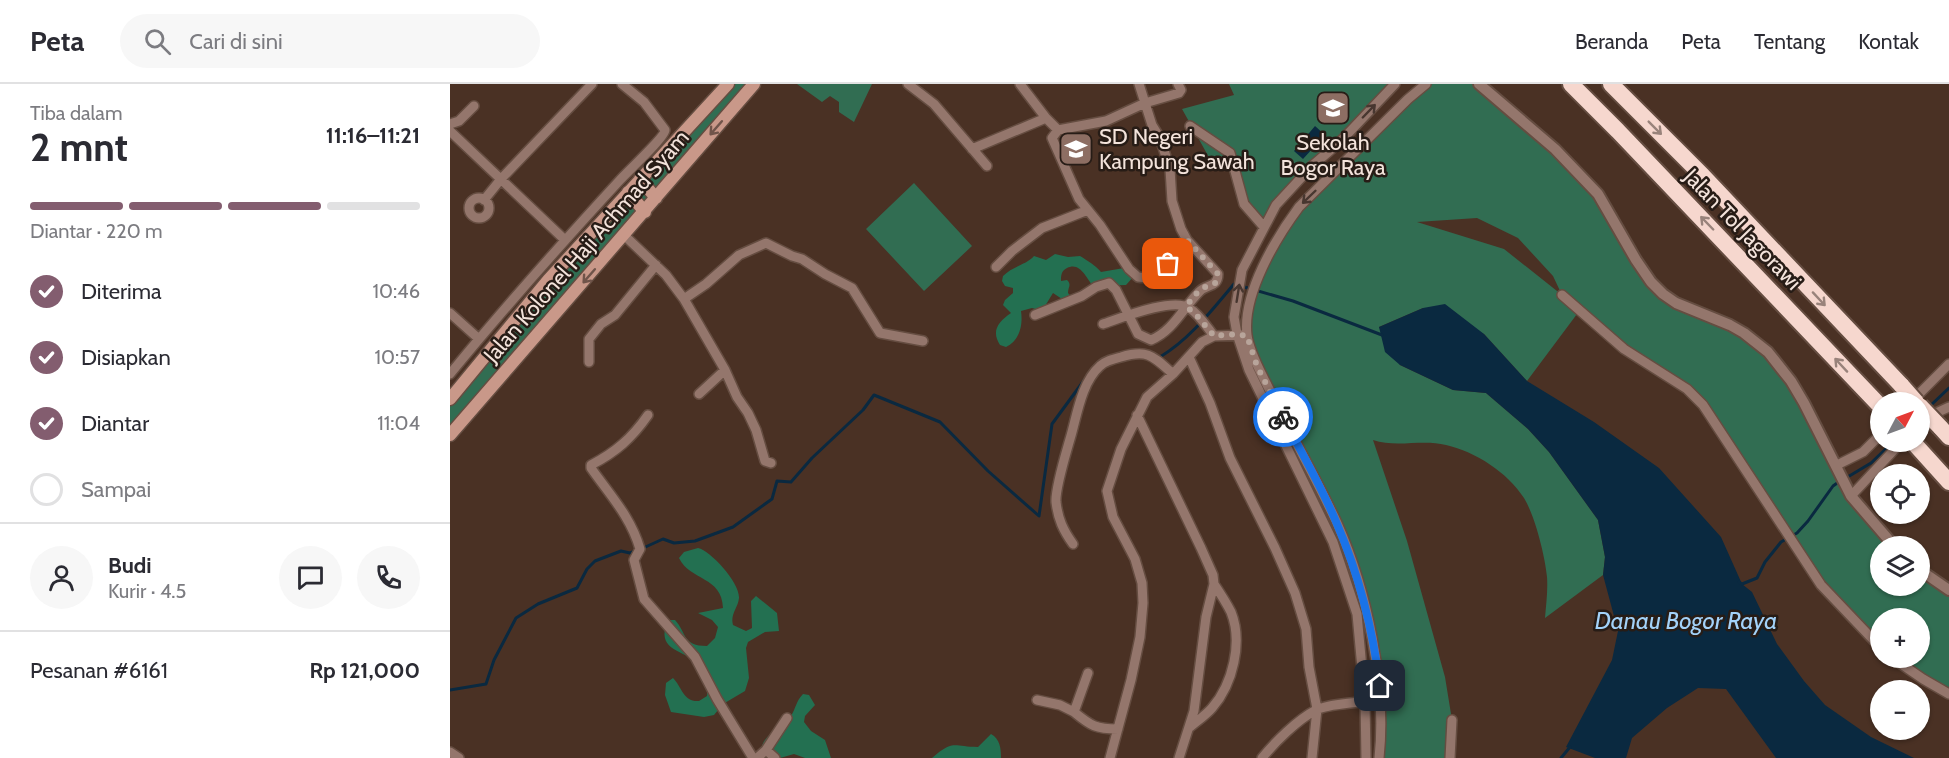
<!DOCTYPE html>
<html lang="id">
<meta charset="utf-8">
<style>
:root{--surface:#fff;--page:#f7f7f7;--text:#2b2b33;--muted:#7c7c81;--line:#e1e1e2;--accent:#835d6f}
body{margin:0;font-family:Cabin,sans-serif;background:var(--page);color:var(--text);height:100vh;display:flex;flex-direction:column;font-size:22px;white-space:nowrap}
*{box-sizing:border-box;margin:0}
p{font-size:20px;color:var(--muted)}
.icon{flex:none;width:33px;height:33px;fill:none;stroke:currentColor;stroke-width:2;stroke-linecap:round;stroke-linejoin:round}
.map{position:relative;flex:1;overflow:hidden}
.drawer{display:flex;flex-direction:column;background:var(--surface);width:450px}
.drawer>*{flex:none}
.needle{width:39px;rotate:49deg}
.tools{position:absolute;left:1420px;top:308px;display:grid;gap:12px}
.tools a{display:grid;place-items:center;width:60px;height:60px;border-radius:50%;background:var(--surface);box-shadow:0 2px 4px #0004;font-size:30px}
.pin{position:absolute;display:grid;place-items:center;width:51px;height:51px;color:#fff;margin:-26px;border-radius:12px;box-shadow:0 3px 9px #0006}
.courier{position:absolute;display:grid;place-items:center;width:60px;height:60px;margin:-30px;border:4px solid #1a73e8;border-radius:50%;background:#fff;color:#222;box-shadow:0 2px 8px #0007}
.overview em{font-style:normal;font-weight:700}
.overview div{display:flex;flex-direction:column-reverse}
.overview{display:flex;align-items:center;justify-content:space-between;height:102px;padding:0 30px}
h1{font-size:39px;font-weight:700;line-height:45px}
.bar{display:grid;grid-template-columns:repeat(4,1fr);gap:9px 6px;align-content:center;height:72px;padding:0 30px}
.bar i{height:8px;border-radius:4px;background:var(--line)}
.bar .current{background:var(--accent)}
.bar p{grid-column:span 4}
.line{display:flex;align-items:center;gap:15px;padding:0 30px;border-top:2px solid var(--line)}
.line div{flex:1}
.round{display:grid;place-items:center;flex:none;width:63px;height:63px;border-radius:32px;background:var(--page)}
ol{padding:0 30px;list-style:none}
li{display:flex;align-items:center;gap:18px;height:66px}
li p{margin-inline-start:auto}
li .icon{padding:6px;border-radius:50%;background:var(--accent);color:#fff;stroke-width:4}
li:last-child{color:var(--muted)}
li i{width:33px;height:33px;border:3px solid var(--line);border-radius:50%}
header{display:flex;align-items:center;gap:36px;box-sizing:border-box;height:84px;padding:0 30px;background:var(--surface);border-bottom:2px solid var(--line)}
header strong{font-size:28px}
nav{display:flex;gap:33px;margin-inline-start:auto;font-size:21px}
.search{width:420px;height:54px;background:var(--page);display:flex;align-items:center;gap:15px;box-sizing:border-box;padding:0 21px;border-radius:33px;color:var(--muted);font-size:22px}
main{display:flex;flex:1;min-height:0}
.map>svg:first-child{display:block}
.green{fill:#316d52;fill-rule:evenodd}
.forest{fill:#237051}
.water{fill:#0a2940}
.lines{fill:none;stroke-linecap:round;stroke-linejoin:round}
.stream{stroke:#0a2940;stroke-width:3}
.minor-tunnel{stroke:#634c3f;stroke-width:9;stroke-dasharray:9 4.5;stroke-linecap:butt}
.minor-casing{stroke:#654d41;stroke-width:12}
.tertiary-casing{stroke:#654d41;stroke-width:14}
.secondary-casing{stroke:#654d41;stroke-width:15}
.motorway-casing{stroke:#654d41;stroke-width:20}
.minor{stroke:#94766c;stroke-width:9}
.tertiary{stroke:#94766c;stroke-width:10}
.secondary{stroke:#c99889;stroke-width:12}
.motorway{stroke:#f6d7ce;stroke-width:16}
.motorway-bridge-casing{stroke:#654d41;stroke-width:20;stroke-linecap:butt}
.motorway-bridge{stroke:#f6d7ce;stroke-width:16}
.oneway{stroke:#483730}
.oneway2{stroke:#70544a}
.oneway3{stroke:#99837b}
.done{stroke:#b8a59b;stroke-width:6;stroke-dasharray:0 10.8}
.route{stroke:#1a73e8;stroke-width:8}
.labels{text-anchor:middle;stroke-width:5;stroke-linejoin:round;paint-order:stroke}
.poi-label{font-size:22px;fill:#f3e3db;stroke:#271c16;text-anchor:start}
.street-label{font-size:22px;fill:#f3e3db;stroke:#271c16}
.water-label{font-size:24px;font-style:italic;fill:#a3d2f9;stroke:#271c16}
</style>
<header>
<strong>Peta</strong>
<div class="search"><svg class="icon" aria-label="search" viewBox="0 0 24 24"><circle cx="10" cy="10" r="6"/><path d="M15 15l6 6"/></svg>Cari di sini</div>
<nav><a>Beranda</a><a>Peta</a><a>Tentang</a><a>Kontak</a></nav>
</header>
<main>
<section class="drawer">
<div class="overview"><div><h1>2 mnt</h1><p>Tiba dalam</p></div><em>11:16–11:21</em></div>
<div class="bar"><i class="current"></i><i class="current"></i><i class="current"></i><i></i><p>Diantar · 220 m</p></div>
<ol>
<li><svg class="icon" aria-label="check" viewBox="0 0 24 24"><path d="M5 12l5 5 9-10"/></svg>Diterima<p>10:46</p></li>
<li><svg class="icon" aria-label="check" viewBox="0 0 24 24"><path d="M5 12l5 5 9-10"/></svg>Disiapkan<p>10:57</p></li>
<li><svg class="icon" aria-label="check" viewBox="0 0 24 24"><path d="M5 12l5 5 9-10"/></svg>Diantar<p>11:04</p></li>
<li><i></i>Sampai</li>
</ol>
<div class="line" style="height:108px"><a class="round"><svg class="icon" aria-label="person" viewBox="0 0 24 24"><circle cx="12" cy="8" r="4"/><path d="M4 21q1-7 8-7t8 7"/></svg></a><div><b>Budi</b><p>Kurir · 4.5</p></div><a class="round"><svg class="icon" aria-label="chat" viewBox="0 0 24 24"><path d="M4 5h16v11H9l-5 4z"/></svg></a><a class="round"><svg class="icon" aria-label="phone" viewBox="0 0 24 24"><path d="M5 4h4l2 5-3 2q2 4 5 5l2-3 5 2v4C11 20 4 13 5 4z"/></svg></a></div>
<div class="line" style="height:78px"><div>Pesanan #6161</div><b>Rp 121,000</b></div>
</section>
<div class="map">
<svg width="1499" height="674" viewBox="0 0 1499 674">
<rect width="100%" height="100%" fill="#4a3124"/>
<!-- green -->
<path class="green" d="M278,0H304L0,351V314Z
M347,0H422L404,38L389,28V18L380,12L372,18Z
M779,0H945L871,74L814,143L794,120L773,74L761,77L732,25L784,11Z
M974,0H1029L1149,113L1213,210L1294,249L1341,297L1399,408L1444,462H1431V501H1470V486L1499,506V610L1441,573H1470V534H1431V564L1391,524L1253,321L1174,265L1130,226L1077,297L1034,250L973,224L929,243L950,281L1003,306L1036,309L1078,345L1099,368L1148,436L1155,473L1153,491L1095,534C1096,521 1098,507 1097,493C1095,472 1085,432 1074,414C1057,388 1026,368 996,361C972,355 946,364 923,356L957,457L995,593L1002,636L1000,674H929L923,561L900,474L808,283L796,234L805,196L835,142ZM1027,134L1068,154L1103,192L1112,211L1054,165L967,138Z
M464,99L522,162L474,207L416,145Z"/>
<!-- forest -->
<path class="forest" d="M605,170L618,173L630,172C638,177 645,181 651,188L674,184L684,192L676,201L643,202C637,195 630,177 617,184C611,187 611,192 611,197L617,196C622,201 618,203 618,209L622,214L615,217L603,209L592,227L582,224L571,227C573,241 570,256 556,263L550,261C541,247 548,238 561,229L553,221L555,216L563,209V204L555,202L552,197L553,192C563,182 576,181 584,172L596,176Z
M248,464C261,467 290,499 289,514C288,524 280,530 283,541L296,547L302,544L301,517L306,512L327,529L329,547L315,548L298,558L296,564L299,594L295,607L273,620L264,631L254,633L221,628L215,611L216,599L223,594C232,603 233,618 249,617L257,612C258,602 252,600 249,591C248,588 249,584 248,582C240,565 203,570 218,536H225C237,549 232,562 257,562L265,554L268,543L262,536L248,529L273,524C272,492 240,497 229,474L234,468Z
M353,610L359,611L365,621L355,632L354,638L361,647L375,656L381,674H355L344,670L330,674H312C306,652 331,646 341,632C346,624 346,617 353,610Z
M541,650C550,655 551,664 551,674H482C504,655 503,663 528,663Z"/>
<!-- water -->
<path class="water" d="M865,42L875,51L853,75L844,67Z
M995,220L1034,250L1077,297L1144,338L1209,384L1271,453L1292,500L1302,508L1327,560L1354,597L1375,621L1421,653L1464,674H1326L1276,605L1248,604L1217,624L1182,654L1176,674H1145L1116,663L1162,576L1168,547L1153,491L1155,473L1148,436L1099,368L1078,345L1036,309L1003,306L950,281L935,268L929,243L973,224Z"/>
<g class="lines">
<!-- stream -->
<path class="stream" d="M706,271L710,273C740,255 762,226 784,200L843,217L932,251
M1480,322L1499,304
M1396,394L1421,379L1444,357
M191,465L213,455L224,459L245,457L283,443L322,415L327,397L341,398L362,374L413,326L424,311L490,338L538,387L589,432L602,340L635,295
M1289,498L1292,500L1307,494L1315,478L1331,458L1347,449L1358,437L1383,402L1390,397
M0,606L36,600L44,576L66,534L88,520L127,504L137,485L145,477L171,467L180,469L185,467
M1111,674L1120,663"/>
<!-- minor-tunnel -->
<path class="minor-tunnel" d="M1470,343L1484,331
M1444,366L1454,357"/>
<defs>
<path id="minor" d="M458,0L484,20L537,82
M596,34L608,46L656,37L695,19L729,9L731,6L728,0
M0,40L9,37L24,22
M740,42L780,69L794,120L814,143
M608,46L602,54L629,115L650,141L679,185L688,193C711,197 724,171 737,156
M0,47L115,156
M522,65L596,34L570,0
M19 124a10 10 0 1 1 20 0a10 10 0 1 1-20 0Z
M34,116L51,95L142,0
M175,152L216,191L234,215L275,286L287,313L298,329L306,346L315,377L321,379
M546,183L562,167L592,144L638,126
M1112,211L1174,265L1237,305L1253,321L1371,501L1431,564
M234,215L256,200L289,171L316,159L342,172L352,175L375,190L402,204L430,249L473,257
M0,229L29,255
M585,231L632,212L646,203L659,199L666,206L688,250L701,256C723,247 733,224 749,208C756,200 768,204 768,190L737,156L731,145L722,117L720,85L710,54L702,41L689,0
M653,240C671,234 723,213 739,224C749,230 757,243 764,252
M739,273L760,319L780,374L825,464L845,509L856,545L859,583L867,625L862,674
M139,278V255L151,240L165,231L206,181
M0,290C55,223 112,159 170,96C178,87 215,53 215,46L194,18L172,0
M249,310L275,286
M1469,310L1499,280
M1486,329L1499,323
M198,331C182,354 166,368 141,381V384C160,411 181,433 190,465L184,476L194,515L245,573L267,615L303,674
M687,331L751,464L763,491L764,500L756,533L744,627L729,674
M1387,381L1413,368L1431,350
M1401,412L1444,366
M623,460C613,446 608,435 606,418C605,405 616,369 620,355C627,332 631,299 650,282C655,277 663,275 671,273C698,265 703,272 723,290
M1441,573L1473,595L1499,610
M638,589L624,628C641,642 646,645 668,645
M587,616L610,621L624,628
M740,643C747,637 756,631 762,624C783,600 793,558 781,528C776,518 770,509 764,500
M316,666L325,674
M0,668L9,674
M307,674L316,666L337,634
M660,674L681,596L690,553L693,519L692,499L685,475L663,433L657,407L671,365L697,313L723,290L752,258L764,252L792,251
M812,674C825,658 847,636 866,626C878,620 917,617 932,617
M916,674L915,617L907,530L883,458L799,286L787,250L784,233L792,186L826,121L862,82L891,57L945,0
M929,674C937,601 917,506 887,439C875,413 861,387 848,362C837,340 826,319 815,297C808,283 799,266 797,251C792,210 826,154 849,123L958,15L976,0
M1000,674L1002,636"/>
<path id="tertiary" d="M1029,0L1105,65L1148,110L1186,176L1201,198L1213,210L1226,219L1280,241L1294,249L1318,268L1341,297L1354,319L1401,412L1444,462
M1470,486L1499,506"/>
<path id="secondary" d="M190,95L206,114
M178,108L195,128
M0,315L98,196L278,0
M0,351L304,0"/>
<path id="motorway" d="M1121,0L1168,47L1431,323
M1161,0L1253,92L1452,302
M1490,343L1499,353
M1462,357L1499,398"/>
</defs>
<!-- minor casing -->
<use href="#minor" class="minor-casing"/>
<!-- tertiary casing -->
<use href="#tertiary" class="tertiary-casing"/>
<!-- secondary casing -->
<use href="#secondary" class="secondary-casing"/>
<!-- motorway casing -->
<use href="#motorway" class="motorway-casing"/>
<!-- minor -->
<use href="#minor" class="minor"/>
<!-- tertiary -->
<use href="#tertiary" class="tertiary"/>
<!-- secondary -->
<use href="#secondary" class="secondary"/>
<!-- motorway -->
<use href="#motorway" class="motorway"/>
<defs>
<path id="motorway-bridge" d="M1452,302L1466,318
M1470,322L1490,343"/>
</defs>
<!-- motorway-bridge casing -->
<use href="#motorway-bridge" class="motorway-bridge-casing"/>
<!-- motorway-bridge -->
<use href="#motorway-bridge" class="motorway-bridge"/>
</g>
<!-- one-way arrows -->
<defs><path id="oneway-shaft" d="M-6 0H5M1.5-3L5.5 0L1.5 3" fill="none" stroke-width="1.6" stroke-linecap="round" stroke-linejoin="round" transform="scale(1.5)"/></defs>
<g class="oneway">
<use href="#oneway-shaft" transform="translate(919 27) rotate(-46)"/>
<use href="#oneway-shaft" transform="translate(859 113) rotate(136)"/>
<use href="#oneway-shaft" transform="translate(788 209) rotate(-81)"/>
</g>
<g class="oneway2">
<use href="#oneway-shaft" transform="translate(266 44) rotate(131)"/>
<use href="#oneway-shaft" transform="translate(139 192) rotate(131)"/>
</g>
<g class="oneway3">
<use href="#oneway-shaft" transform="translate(1205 44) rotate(45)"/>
<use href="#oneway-shaft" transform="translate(1257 139) rotate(-134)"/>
<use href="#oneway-shaft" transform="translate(1369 215) rotate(47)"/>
<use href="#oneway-shaft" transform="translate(1391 281) rotate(-133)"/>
</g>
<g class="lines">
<!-- done -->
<path class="done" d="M718,180L737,156L768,190C768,204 759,199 750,206C745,210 741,217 736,222L748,233L764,252L787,250L797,252L807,282L833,333"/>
<!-- route -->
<path class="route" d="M833,333C851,368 872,403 887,440C909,491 923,547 930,602"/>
</g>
<!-- icons -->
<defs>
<symbol id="school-square" viewBox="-11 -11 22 22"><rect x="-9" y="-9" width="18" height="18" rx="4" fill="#8d6e63" stroke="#271c16"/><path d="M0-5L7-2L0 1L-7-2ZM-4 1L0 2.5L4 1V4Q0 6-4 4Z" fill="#fff"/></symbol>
</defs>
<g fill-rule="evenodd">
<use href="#school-square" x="864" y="5" width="38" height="38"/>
<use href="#school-square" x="607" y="46" width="38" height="38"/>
</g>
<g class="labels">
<!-- poi labels -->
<g class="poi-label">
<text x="649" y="60">SD Negeri<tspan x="649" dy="25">Kampung Sawah</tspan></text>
<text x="883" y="66" text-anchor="middle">Sekolah<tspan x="883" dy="25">Bogor Raya</tspan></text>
</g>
<!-- street labels -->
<g class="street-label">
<text transform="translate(1293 145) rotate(46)" y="8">Jalan Tol Jagorawi</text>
<text transform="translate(136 162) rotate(-49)" y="8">Jalan Kolonel Haji Achmad Syam</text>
</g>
<!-- water labels -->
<g class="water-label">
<text x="1236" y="545">Danau Bogor Raya</text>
</g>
</g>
</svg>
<div class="tools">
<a><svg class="needle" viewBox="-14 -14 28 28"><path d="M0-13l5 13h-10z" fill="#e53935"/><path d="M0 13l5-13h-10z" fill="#7c7c81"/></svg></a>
<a><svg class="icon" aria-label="locate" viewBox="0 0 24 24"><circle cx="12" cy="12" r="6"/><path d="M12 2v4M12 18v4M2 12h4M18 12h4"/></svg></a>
<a><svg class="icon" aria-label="layers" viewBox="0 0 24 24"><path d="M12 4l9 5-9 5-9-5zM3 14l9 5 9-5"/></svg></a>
<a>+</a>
<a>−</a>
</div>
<div class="pin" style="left:718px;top:180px;background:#ea580c"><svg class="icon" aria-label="bag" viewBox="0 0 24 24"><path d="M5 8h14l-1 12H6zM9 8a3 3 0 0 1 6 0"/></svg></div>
<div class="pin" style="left:930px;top:602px;background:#1f2937"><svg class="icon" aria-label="home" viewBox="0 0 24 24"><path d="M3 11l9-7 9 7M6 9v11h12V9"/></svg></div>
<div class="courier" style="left:833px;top:333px"><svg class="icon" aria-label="bike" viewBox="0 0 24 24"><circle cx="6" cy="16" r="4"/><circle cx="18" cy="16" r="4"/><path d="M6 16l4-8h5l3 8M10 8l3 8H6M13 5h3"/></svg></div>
</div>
</main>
